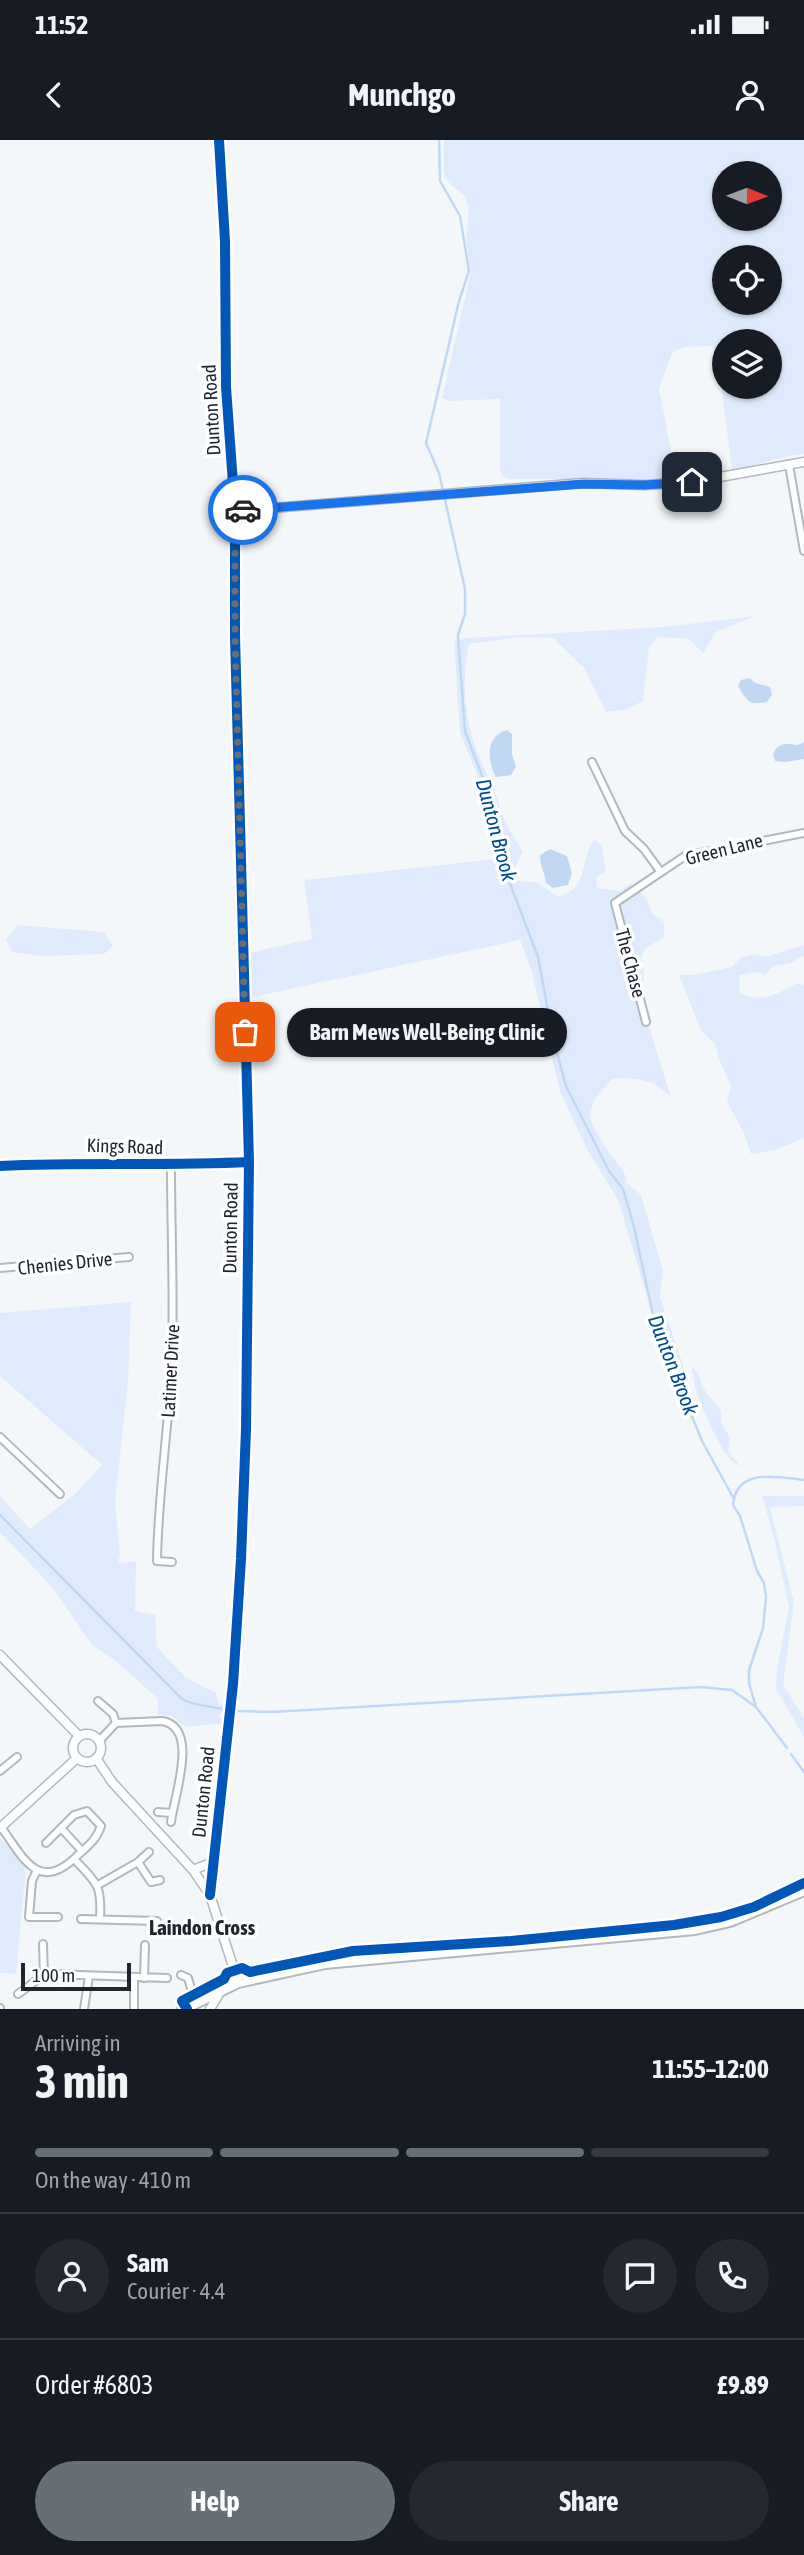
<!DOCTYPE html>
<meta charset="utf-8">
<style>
:root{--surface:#171b24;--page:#242831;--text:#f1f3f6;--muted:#9ea1a6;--line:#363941;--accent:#686e76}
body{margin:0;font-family:"Asap Condensed",sans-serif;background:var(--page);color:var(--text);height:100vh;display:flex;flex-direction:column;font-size:26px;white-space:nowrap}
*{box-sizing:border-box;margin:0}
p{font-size:23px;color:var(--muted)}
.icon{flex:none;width:38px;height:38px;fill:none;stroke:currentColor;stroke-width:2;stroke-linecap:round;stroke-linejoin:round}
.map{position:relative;height:1869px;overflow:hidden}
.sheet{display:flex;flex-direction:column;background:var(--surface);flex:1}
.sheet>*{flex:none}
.needle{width:46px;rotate:91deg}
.tools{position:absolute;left:712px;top:21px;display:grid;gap:14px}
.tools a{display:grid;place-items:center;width:70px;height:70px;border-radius:50%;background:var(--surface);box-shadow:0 2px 5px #0004;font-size:35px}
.scale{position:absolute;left:21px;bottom:18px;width:110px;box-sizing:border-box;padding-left:7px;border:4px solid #1d252f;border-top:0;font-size:19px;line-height:24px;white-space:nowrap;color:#1d252f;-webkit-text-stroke:5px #fff;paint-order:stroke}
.pin{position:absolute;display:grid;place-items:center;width:60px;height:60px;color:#fff;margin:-30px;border-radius:14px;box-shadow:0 4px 10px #0006}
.courier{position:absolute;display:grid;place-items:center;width:70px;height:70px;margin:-35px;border:5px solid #1a73e8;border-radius:50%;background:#fff;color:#222;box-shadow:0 2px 9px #0007}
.bubble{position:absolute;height:49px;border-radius:24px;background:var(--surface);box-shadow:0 2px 5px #0004;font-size:23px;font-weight:700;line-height:49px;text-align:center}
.head em{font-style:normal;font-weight:700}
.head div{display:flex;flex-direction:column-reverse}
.head{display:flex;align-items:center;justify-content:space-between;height:119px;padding:0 35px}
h1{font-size:46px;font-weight:700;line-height:52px}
.bar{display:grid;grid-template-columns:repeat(4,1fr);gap:10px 7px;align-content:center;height:84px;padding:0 35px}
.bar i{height:9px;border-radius:5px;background:var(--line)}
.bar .current{background:var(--accent)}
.bar p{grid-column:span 4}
.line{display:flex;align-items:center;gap:18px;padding:0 35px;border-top:2px solid var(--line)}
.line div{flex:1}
.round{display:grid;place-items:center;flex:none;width:74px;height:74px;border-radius:37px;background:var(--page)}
.button{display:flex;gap:14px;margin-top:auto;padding:14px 35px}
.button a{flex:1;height:80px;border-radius:42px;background:var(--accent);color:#fff;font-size:28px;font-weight:700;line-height:80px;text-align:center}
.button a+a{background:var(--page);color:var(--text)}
.status{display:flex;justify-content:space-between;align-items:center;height:49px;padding:0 35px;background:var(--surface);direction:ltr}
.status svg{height:19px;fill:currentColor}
header{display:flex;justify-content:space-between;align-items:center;height:91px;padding:0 35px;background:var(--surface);font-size:32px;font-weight:700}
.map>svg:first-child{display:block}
.green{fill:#dfebfc;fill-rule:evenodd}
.water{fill:#c1d8f5}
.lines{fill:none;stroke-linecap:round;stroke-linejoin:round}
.stream{stroke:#c1d8f5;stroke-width:2.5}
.minor-casing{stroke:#b3b8be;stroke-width:10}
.tertiary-casing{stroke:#b3b8be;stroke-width:11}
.primary-casing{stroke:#b3b8be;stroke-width:14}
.minor{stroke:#fdfefe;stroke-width:6}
.tertiary{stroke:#fdfefe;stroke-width:8}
.primary{stroke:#fdfefe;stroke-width:10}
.cycleway-casing{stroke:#fff;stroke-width:15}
.cycleway{stroke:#0057b8;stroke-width:10}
.done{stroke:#686e76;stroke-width:7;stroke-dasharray:0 12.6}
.route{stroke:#1a73e8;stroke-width:9}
.labels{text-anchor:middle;stroke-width:7;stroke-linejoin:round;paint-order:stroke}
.street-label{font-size:19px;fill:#1d252f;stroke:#fff}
.water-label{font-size:21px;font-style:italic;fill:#004b98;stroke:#fff}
.neighbourhood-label{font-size:21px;font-weight:bold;fill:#1d252f;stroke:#fff}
</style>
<div class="status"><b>11:52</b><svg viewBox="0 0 49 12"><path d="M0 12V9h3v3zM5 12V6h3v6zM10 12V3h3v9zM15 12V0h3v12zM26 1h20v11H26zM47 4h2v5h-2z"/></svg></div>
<header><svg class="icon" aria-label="back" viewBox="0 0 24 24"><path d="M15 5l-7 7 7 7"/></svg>Munchgo<svg class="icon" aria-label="person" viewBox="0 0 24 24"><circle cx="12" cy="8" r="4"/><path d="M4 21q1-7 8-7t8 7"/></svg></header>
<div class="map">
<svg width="804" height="1869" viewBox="0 0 804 1869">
<rect width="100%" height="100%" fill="#f4f7fa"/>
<!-- green -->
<path class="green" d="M444,0H804V314C777,316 758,326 732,330L717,212L712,206L683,207L672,213L659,249L676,335L666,339H509L503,336L500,331V259L450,261L442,258L471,132L466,99L469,70L465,57L446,40L444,31ZM724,33H770V79H724ZM724,117H770V163H724ZM724,201H770V247H724Z
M755,476L716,492L703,513L689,499L658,497L649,507L643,561L627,569L606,572L584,528L553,498L518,497L469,504C459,555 467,599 492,644C497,653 498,665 502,674C507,687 516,700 523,712L512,733L517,741L536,742L558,757C562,755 570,752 574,749C587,735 582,713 595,699L602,706L606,731L596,738L597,748L621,751L631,743L647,759L652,773L664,782V797L645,809L641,817L644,832L642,865L671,957L653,943L636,939L613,938C604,948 591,960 590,975C590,988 615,1019 623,1031L627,1039L626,1042L641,1055L663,1130L660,1157L683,1225L682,1237L696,1275L691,1280L665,1223L662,1206L618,1060L586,1008L560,951L531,829L520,800L244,859L243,814L312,799L304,740L496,719L484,651L460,593L454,501L467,498L663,487Z
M17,785L104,792L113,806L104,814L41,816L12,812L6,800Z
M804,805V815L791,823L773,826L765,835L756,832L740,835L739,852C757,865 781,853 797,843L804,845V998L776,1010L751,1014L744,993L727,962L731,946L719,919L715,904L701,890L679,835H692L732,827L741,817L756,814L765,817Z
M131,1162L128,1242L115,1362L120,1416L117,1423L136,1422L135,1471L155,1475L157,1507L186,1538L216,1553L219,1563L223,1566V1572L218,1575L226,1583L185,1587L172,1576L158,1575V1559L116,1521L92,1505L51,1446L0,1392V1356L30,1389L76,1353L102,1325L0,1236V1173Z
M692,1226L699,1235L703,1248L721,1271V1282L730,1298L728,1311L741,1327C736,1324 731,1321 728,1317C715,1299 691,1248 692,1226Z
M762,1356H804V1366L770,1367L794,1462L783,1545L804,1578V1597L776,1549L777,1529L789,1467L774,1398Z
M0,1698L26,1727L16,1834L0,1833Z"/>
<!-- water -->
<path class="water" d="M750,538L755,543L770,547L772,555L767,562C749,566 747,561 738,546L741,540Z
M507,590L512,594V614L516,627L511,635L496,637C487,620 485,596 507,590Z
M804,602V619L785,622L775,621L773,614C779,601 786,604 798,605Z
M550,709L567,716L572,733L568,745L553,748L546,743C545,731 540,728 540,715Z"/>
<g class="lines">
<!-- stream -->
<path class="stream" d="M439,0L440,41L460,76L469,131L459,161L426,303L439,333L465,449V474L458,495L465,591L492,662L501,720L538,817L553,898L566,946L609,1031L623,1049L634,1087L653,1175L669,1209L675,1235L702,1301L734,1359
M0,1375L182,1559C193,1566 210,1566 223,1569
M236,1571L272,1572L701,1547L732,1550L756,1567
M787,1608L756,1567L749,1543V1530L763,1488L766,1457L764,1443L757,1431L740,1376L733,1365C736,1327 777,1337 804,1340
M791,1614L804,1632"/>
<defs>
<path id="minor" d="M789,325L804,411
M592,622L625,691L644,709L660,731
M646,882L615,763L685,716L804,693
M171,1025C171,1090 174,1154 172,1218C169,1286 158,1353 157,1421L172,1422
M0,1026C83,1022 166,1026 249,1022
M0,1128L129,1117
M0,1297L60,1354
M98,1561L113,1574L116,1583
M100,1600L116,1583L162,1581C200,1587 174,1656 171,1682
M0,1631L17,1617
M158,1672L172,1673
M1,1687C24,1719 39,1754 78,1715C88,1706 97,1699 101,1686L87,1671L74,1675L46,1703
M61,1688L82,1711
M74,1719C97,1743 102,1745 100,1779
M138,1722L151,1742L160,1740
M37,1730L32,1741L29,1777H58
M98,1745L138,1722L149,1712
M81,1779L157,1781
M43,1804L44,1836
M181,1835L188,1838L195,1862
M144,1838L145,1805
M18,1854L41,1837L50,1834L167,1838
M0,1868V1869
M84,1869L89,1836
M134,1869V1838"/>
<path id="tertiary" d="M235,371L583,343L644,345L692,342L804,322
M0,1515L79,1596
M73 1608a14 14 0 1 1 28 0a14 14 0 1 1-28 0Z
M96,1618L112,1642L193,1730L210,1755L238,1842
M0,1688L76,1619
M193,1730L213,1722
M210,1755L233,1544L241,1419L246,1289L249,1022L235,496V371L226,247L225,101L219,0
M210,1869L222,1849"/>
<path id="primary" d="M183,1869L238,1842L325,1823L695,1789L730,1781L804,1750"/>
</defs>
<!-- minor casing -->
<use href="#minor" class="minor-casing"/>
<!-- tertiary casing -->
<use href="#tertiary" class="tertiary-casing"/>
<!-- primary casing -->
<use href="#primary" class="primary-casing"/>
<!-- minor -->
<use href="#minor" class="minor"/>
<!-- tertiary -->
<use href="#tertiary" class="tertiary"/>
<!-- primary -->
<use href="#primary" class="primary"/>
<defs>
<path id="cycleway" d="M0,1026C83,1022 166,1026 249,1022
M210,1755L233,1544L241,1419L246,1289L249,1022L235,496V371L226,247L225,101L219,0
M187,1869L182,1861L224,1839L227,1833L242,1828L250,1832L353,1811L511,1801L674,1785L721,1777L754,1767L804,1743"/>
</defs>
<!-- cycleway casing -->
<use href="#cycleway" class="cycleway-casing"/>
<!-- cycleway -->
<use href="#cycleway" class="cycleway"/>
</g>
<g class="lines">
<!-- done -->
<path class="done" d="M243,370L235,371V496L245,892"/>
<!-- route -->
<path class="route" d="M243,370L583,344L644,345L692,342"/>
</g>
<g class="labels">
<!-- street labels -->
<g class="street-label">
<text transform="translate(211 270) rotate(-93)" y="7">Dunton Road</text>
<text transform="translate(724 709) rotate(-14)" y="7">Green Lane</text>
<text transform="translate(631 823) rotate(75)" y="7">The Chase</text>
<text transform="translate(125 1006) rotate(2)" y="7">Kings Road</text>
<text transform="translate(230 1088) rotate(-89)" y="7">Dunton Road</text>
<text transform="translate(65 1123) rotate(-6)" y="7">Chenies Drive</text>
<text transform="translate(170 1231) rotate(-87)" y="7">Latimer Drive</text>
<text transform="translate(203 1652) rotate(-84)" y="7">Dunton Road</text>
</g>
<!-- water labels -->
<g class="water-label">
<text transform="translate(496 690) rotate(75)" y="7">Dunton Brook</text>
<text transform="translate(673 1225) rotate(69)" y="7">Dunton Brook</text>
</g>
<!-- neighbourhood labels -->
<g class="neighbourhood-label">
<text x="202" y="1795">Laindon Cross</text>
</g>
</g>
</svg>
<div class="tools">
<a><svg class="needle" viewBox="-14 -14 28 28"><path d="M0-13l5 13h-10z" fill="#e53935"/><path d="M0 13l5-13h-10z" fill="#9ea1a6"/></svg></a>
<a><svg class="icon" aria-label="locate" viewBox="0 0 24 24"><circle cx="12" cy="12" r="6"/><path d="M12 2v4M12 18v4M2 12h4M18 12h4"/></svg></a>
<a><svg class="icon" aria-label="layers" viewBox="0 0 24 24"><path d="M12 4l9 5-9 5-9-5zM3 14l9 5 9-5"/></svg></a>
</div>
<div class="scale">100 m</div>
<div class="pin" style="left:245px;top:892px;background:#ea580c"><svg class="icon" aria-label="bag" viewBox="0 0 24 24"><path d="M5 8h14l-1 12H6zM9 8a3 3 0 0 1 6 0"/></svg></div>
<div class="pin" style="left:692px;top:342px;background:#1f2937"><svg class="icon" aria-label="home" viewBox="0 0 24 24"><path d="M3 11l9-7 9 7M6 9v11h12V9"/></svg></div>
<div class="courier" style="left:243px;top:370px"><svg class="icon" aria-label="car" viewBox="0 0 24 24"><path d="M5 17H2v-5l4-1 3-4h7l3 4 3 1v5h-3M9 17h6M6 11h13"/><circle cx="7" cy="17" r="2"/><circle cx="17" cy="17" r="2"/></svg></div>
<div class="bubble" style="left:287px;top:868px;width:280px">Barn Mews Well-Being Clinic</div>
</div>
<section class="sheet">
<div class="head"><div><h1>3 min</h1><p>Arriving in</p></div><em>11:55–12:00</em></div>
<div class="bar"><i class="current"></i><i class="current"></i><i class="current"></i><i></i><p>On the way · 410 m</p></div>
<div class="line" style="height:126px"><a class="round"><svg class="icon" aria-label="person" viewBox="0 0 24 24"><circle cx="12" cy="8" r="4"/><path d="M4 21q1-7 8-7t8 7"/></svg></a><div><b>Sam</b><p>Courier · 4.4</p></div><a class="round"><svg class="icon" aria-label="chat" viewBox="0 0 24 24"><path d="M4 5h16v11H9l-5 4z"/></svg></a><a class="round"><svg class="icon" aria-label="phone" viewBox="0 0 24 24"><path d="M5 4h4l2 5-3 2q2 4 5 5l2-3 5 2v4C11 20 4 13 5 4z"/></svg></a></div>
<div class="line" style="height:91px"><div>Order #6803</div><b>£9.89</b></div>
<div class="button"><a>Help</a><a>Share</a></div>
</section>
